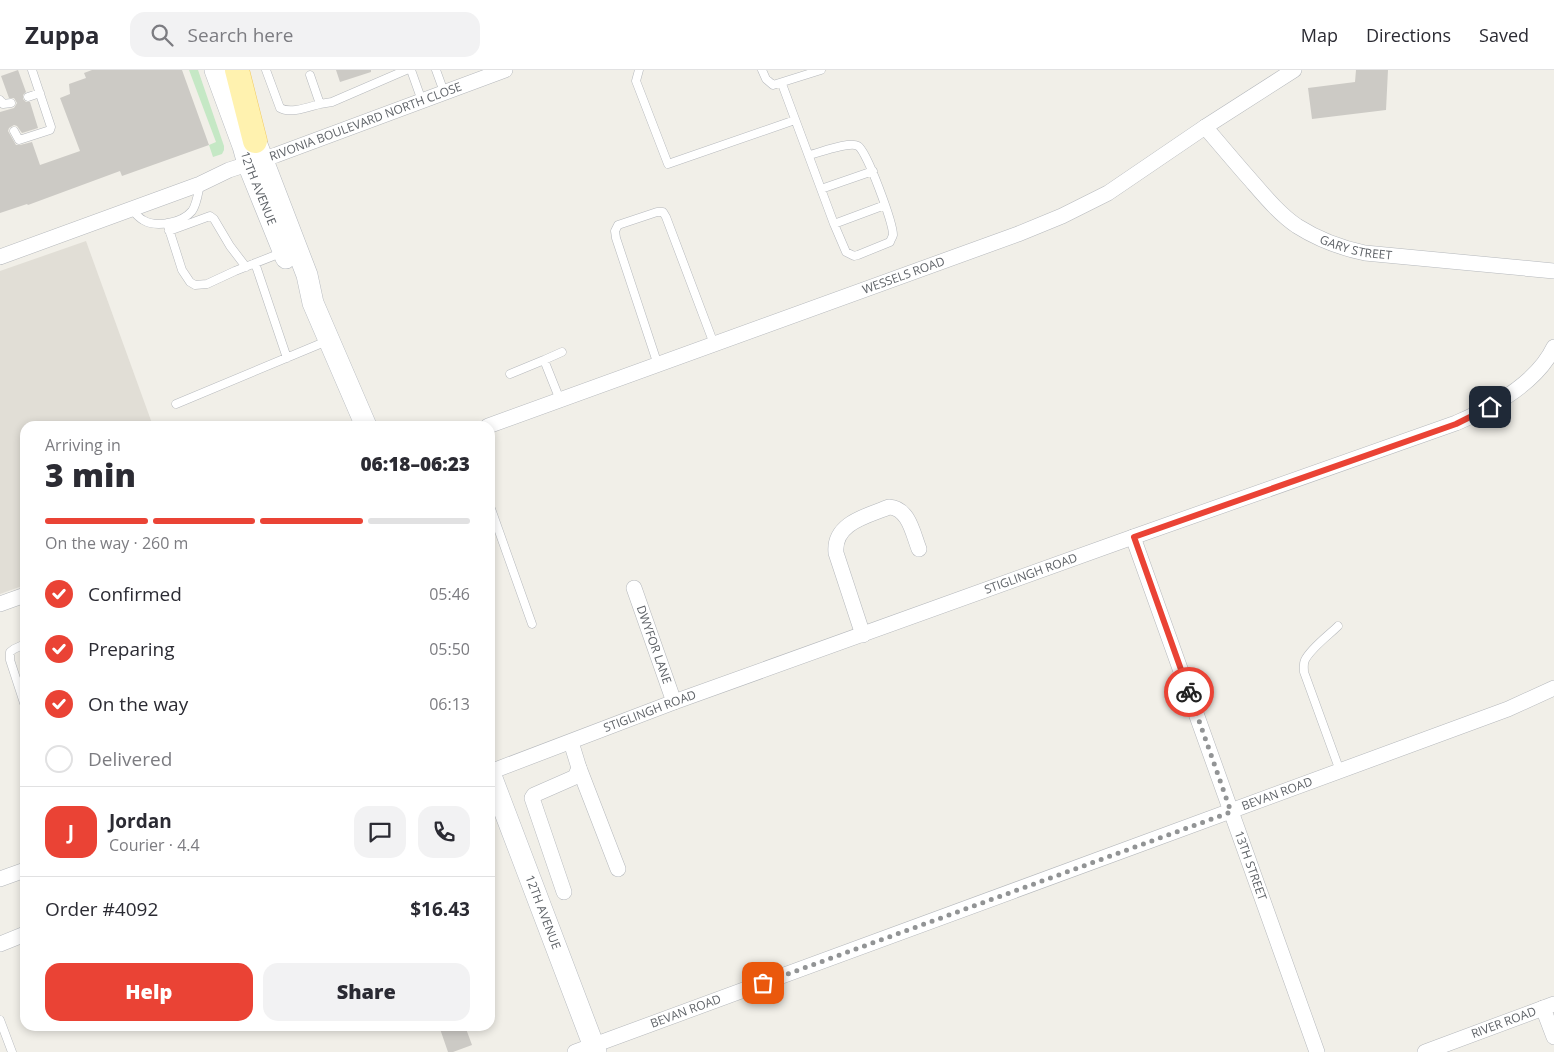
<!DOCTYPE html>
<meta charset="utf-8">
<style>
:root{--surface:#fff;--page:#f2f2f3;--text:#2b2b33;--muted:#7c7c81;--line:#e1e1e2;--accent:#ea4335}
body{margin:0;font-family:"Open Sans",sans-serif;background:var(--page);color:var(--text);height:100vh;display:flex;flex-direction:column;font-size:19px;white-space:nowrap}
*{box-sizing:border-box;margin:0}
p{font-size:16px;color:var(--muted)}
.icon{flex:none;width:28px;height:28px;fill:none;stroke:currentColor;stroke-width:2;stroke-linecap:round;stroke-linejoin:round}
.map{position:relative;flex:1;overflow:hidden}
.side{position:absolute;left:20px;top:351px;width:475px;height:610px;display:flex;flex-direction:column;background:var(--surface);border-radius:15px;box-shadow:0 2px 8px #0003}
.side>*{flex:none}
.pin{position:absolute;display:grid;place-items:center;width:42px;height:42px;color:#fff;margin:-21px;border-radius:10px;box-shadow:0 2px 8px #0006}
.courier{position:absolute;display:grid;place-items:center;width:50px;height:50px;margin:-25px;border:4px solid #ea4335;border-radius:50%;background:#fff;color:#222;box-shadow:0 1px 6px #0007}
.overview em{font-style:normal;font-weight:800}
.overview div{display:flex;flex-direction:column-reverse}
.overview{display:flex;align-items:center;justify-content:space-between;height:85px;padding:0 25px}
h1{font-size:32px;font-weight:800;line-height:38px}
.bar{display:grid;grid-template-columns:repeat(4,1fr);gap:8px 5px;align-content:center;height:60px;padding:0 25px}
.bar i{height:6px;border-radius:4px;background:var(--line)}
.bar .active{background:var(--accent)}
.bar p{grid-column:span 4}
.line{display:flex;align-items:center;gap:12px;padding:0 25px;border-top:1px solid var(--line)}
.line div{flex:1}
.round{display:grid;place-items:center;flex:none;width:52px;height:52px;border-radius:15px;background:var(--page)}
ol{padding:0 25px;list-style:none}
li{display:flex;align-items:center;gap:15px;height:55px}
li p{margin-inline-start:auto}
li .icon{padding:5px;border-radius:50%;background:var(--accent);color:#fff;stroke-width:4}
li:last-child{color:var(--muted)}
li i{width:28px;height:28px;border:2px solid var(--line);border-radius:50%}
.button{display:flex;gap:10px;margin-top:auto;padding:10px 25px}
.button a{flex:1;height:58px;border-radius:15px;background:var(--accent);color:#fff;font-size:20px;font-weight:800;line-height:58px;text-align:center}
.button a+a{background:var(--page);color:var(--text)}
header{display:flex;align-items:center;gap:30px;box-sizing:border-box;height:70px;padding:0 25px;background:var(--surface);border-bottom:1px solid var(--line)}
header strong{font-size:24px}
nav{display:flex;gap:28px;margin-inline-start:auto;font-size:18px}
.search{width:350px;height:45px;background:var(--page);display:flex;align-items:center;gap:12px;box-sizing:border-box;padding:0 18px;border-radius:15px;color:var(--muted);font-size:19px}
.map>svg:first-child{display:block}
.education{fill:#e1ded6}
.green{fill:#c5e8c5}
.building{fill:#cccac5}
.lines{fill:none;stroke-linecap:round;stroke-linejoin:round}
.lane-casing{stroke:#b5b8bc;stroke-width:9}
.street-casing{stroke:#b5b8bc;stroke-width:16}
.secondary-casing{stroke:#b6babf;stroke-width:22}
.primary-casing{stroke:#f2c960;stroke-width:25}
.lane{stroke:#fff;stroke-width:8}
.street{stroke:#fff;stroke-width:15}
.secondary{stroke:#fff;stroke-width:21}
.primary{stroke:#fff2af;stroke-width:24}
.done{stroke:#929495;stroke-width:5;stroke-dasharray:0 9}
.route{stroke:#ea4335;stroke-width:6}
.labels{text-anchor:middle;stroke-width:4;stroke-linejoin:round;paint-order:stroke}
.street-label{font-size:12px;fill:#5f6368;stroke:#fff}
</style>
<header>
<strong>Zuppa</strong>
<div class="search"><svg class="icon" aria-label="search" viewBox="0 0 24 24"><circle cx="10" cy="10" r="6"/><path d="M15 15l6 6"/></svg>Search here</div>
<nav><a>Map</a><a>Directions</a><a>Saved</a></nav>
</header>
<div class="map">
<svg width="1554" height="982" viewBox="0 0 1554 982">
<rect width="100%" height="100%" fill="#f1efe8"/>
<!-- education -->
<path class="education" d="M86,171L153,356H25V515L0,524V201Z"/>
<!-- green -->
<path class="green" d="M189,0H198L224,76V80L222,84L213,87L209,75L216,72Z"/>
<!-- building -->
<path class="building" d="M18,0L26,22L23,25V29L26,32H30L38,58L22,63L17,56L14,55L9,58L8,61L16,75H20L32,72L40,95L80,81L60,28L70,24L69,14L86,8L84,3L92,0H182L209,75L122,106L120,101L28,135L27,134L0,143V42L14,38L17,33L14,28H9L1,6Z
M336,0H371V2L340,12Z
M1356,0H1388L1386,40L1312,49L1308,18L1355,12Z
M439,956H465L472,975L453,982H448Z"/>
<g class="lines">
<defs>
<path id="lane" d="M266,0L280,38C291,44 308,37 320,34
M411,0L422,31
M436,0L444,22
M639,0L636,11L668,94L795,50
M762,0L766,9L773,15L821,0
M310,5L320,34L332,32L406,0
M782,14L834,154L846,182L854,186L858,185L890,172C891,169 892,168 893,165C893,153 867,81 858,76C849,71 819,83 809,85
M28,27L40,23
M0,30L3,34L11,33
M14,61L19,70L50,60L51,57L32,0
M821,119L873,101
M131,139C135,143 139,148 143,150C156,158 182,153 192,141C197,134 198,123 200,114
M167,153L182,200L190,212L195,215L207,214L235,201L281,183
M834,154L885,135
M169,161L210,146L214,149L230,176L246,197
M255,193L287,288
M544,290L560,330
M658,295L616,168L615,161L618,155L657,142H663L666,147L714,274
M510,304L544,290L562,282
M176,334L327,271
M490,436L532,554
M1338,556C1329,565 1311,578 1305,590C1303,594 1304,598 1304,602L1340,701
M25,574L14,579L10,582V590L25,636
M0,950L12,982"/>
<g id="street">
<path id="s1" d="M1205,57C1219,73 1233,90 1248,107C1263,124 1278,143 1297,156C1319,170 1341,178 1365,183L1554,201"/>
<path id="s2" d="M0,187L200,114L229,100L276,85L505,0"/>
<path id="s3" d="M488,356L1018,164L1062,146L1108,123L1205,57L1294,0"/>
<path id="s4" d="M1133,467L1317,982"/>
<path id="s5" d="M634,518L674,632"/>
<path d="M0,534L25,525"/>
<path d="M863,565L836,483C833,453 867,446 889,437C909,438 913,464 919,479"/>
<path d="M579,698L618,799"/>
<path id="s6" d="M490,702L674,632L1133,467L1456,353C1491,338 1537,313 1554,277"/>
<path d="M0,809L25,800"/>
<path d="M564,822L532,728L534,725L575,707L579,698L571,672"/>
<path d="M0,874L25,864"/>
<path d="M1543,938L1554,967"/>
<path id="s7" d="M575,982L1508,639L1554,618"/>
<path id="s8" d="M1425,982L1554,934"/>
</g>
<g id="secondary">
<path id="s9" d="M215,0L243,76L248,94L286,188"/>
<path d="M249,54L307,205L313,233L366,356"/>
<path id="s10" d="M490,703L596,982"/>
</g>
<path id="primary" d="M237,0L255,71"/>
</defs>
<!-- lane casing -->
<use href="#lane" class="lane-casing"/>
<!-- street casing -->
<use href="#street" class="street-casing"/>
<!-- secondary casing -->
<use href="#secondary" class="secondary-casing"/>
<!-- primary casing -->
<use href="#primary" class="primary-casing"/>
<!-- lane -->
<use href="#lane" class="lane"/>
<!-- street -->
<use href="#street" class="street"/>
<!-- secondary -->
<use href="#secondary" class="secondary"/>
<!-- primary -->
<use href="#primary" class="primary"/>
</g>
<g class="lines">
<!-- done -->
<path class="done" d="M763,913L1231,742L1189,622"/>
<!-- route -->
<path class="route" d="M1189,622L1134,467L1456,354L1490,337"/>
</g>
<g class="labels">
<!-- street labels -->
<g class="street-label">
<text dy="4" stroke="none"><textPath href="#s2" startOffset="390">RIVONIA BOULEVARD NORTH CLOSE</textPath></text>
<text dy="4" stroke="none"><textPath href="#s9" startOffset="126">12TH AVENUE</textPath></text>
<text dy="4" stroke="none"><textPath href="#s1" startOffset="199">GARY STREET</textPath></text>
<text dy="4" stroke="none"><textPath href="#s3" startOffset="442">WESSELS ROAD</textPath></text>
<text dy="4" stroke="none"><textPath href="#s6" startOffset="576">STIGLINGH ROAD</textPath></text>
<text dy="4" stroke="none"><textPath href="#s5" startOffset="60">DWYFOR LANE</textPath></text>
<text dy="4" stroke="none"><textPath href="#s6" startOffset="171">STIGLINGH ROAD</textPath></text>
<text dy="4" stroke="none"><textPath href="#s7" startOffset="748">BEVAN ROAD</textPath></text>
<text dy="4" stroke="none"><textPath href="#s4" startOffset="349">13TH STREET</textPath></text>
<text dy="4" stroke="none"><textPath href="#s10" startOffset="149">12TH AVENUE</textPath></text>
<text dy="4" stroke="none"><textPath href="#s7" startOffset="118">BEVAN ROAD</textPath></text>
<text dy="4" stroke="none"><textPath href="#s8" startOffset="84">RIVER ROAD</textPath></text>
</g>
</g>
</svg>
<div class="pin" style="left:763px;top:913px;background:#ea580c"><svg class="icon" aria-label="bag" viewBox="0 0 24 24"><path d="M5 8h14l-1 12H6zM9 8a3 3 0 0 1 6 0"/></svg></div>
<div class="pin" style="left:1490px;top:337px;background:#1f2937"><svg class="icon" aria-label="home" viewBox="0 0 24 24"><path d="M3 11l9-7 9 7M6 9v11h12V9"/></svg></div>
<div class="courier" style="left:1189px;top:622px"><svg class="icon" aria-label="bike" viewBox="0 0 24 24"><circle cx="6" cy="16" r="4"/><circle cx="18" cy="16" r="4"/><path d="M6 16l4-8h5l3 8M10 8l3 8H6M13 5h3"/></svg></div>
<section class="side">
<div class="overview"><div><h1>3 min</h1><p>Arriving in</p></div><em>06:18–06:23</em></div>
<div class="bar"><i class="active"></i><i class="active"></i><i class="active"></i><i></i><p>On the way · 260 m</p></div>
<ol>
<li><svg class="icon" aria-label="check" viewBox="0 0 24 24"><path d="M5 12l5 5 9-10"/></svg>Confirmed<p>05:46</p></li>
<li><svg class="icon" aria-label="check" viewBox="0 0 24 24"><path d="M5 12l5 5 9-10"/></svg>Preparing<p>05:50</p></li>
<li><svg class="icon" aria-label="check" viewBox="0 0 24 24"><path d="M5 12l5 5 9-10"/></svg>On the way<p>06:13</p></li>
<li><i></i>Delivered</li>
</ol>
<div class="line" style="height:90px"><b class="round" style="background:var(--accent);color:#fff">J</b><div><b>Jordan</b><p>Courier · 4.4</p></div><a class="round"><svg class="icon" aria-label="chat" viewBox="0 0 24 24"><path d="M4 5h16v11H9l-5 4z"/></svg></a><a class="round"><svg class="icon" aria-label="phone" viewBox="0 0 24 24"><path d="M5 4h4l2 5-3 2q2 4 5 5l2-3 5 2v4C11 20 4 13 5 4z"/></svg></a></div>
<div class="line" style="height:65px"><div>Order #4092</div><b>$16.43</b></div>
<div class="button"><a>Help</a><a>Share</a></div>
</section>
</div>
